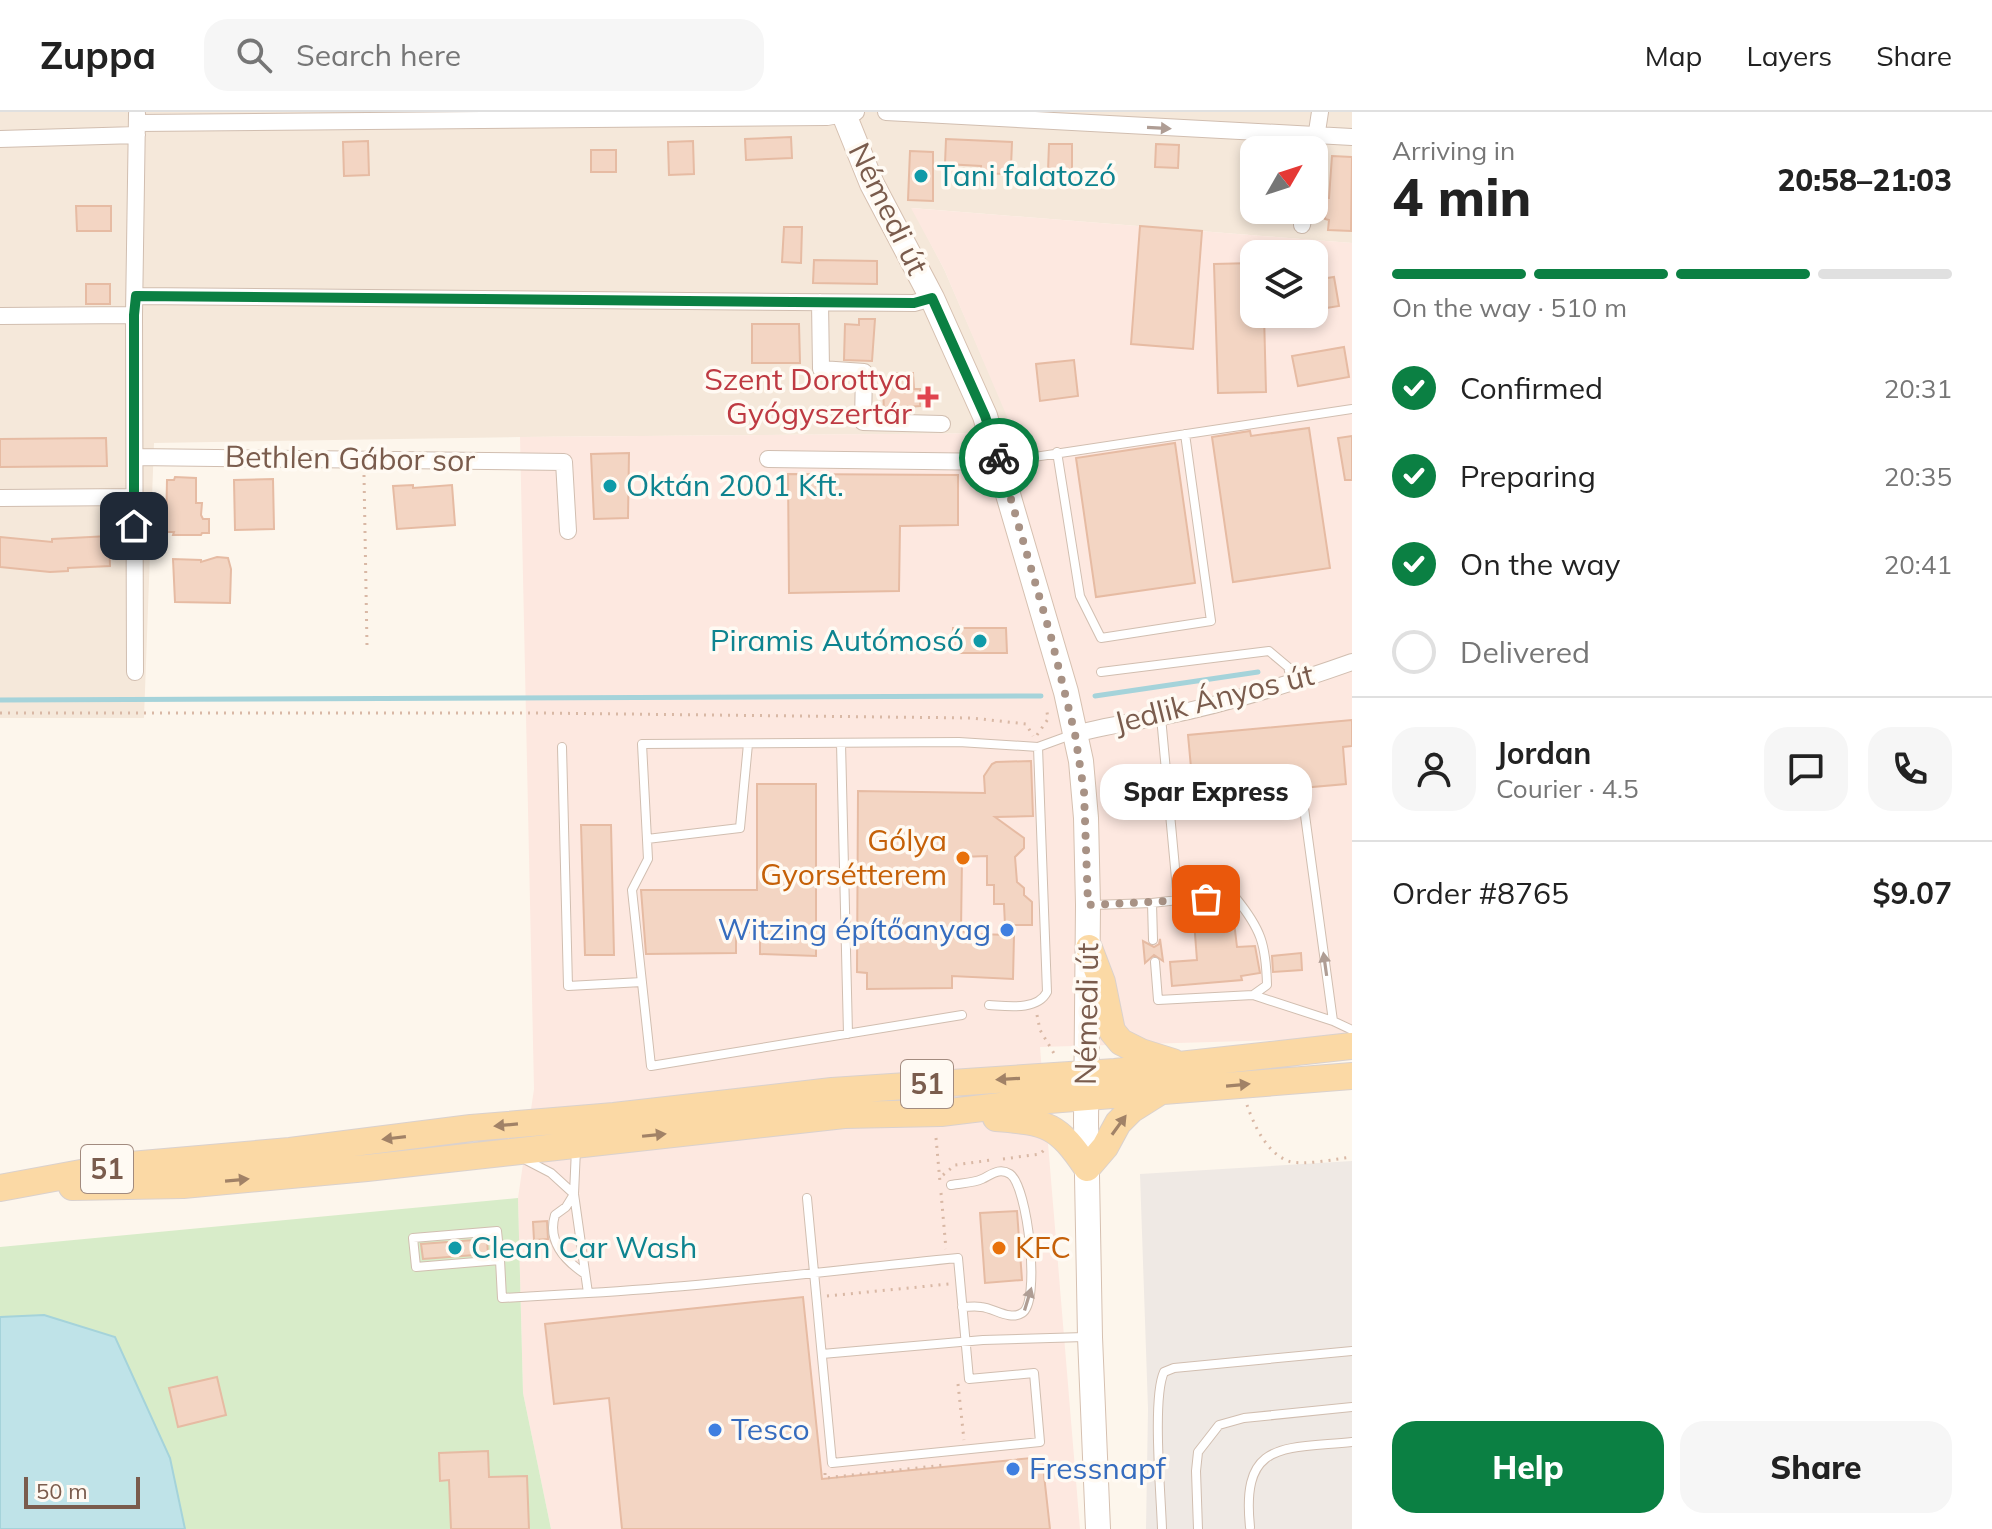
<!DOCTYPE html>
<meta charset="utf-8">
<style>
:root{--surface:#fff;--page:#f6f6f6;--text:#222;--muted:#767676;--line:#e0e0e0;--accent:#0b8043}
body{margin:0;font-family:Mulish,sans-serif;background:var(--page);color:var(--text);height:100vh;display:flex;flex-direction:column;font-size:30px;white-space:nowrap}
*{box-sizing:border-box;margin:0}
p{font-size:26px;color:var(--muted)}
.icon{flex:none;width:44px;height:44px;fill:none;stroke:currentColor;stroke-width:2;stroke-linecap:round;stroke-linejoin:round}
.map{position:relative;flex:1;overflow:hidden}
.details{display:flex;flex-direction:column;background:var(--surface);width:640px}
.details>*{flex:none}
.needle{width:52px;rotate:51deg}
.buttons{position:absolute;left:1240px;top:24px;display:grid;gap:16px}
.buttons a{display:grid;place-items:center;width:88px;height:88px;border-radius:16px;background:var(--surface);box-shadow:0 4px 12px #0003;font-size:40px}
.scale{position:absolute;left:24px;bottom:20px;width:116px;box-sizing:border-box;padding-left:8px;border:4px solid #7a5c4d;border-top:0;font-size:22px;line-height:28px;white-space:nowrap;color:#7a5c4d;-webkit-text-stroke:6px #fffaf3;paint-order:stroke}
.pin{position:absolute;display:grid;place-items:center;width:68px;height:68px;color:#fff;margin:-34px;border-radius:16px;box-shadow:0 4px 12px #0006}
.courier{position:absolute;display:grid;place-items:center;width:80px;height:80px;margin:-40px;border:6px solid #0b8043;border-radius:50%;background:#fff;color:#222;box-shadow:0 2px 10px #0007}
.bubble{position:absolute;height:56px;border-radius:24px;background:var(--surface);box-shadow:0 4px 12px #0003;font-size:26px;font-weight:800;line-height:56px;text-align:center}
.head em{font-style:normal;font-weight:800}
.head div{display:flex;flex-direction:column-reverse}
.head{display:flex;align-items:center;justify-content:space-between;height:136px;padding:0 40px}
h1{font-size:52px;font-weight:800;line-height:60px}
.bar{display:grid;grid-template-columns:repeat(4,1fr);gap:12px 8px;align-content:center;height:96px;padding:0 40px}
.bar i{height:10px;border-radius:6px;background:var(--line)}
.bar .on{background:var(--accent)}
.bar p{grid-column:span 4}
.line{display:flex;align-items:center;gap:20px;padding:0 40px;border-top:2px solid var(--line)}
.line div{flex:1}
.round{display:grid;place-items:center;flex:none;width:84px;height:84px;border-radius:24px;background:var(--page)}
ol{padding:0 40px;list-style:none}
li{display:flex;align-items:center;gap:24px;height:88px}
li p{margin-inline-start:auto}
li .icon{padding:8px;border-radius:50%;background:var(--accent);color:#fff;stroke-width:4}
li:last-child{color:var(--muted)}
li i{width:44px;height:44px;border:4px solid var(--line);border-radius:50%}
.primary-button{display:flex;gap:16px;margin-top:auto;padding:16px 40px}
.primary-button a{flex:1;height:92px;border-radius:24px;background:var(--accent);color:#fff;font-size:32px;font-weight:800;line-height:92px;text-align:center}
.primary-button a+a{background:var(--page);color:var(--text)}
header{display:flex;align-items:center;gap:48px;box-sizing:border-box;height:112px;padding:0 40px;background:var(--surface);border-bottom:2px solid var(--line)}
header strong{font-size:38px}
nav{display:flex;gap:44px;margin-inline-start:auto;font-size:28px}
.search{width:560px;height:72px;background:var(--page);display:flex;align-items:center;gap:20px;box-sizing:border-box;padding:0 28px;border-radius:24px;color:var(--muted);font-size:30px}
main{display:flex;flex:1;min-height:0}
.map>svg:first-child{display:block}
.residential{fill:#f5e8da;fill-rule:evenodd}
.commercial{fill:#fde8e0;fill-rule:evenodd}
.industrial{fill:#efe9e4}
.green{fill:#d8ecc9}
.water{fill:#bfe3e8;stroke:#a5d3da;stroke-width:2}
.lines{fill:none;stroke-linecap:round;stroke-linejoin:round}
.stream{stroke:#a5d3da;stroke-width:5}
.building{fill:#f3d5c3;stroke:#e6bba3;stroke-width:2}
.service-casing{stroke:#d1beb0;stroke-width:10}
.minor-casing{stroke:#d1beb0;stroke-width:18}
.secondary-casing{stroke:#d6c0b0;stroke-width:26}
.primary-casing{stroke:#dad1cd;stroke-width:28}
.path{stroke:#d9b8a5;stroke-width:3;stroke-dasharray:2 6;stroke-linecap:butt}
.service{stroke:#fff;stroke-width:8}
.minor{stroke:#fff;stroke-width:16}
.secondary{stroke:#fff;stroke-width:24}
.primary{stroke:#fbd9a5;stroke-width:26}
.oneway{fill:#af9d94}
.oneway2{fill:#a18267}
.done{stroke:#a89285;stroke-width:8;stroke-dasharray:0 14.4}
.route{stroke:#0b8043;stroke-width:10}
.culture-dot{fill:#0f9aa8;stroke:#fffaf3;stroke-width:3}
.health-dot{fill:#e0444e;stroke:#fffaf3;stroke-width:3}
.food-dot{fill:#e8710a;stroke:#fffaf3;stroke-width:3}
.shop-dot{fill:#3f7fe0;stroke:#fffaf3;stroke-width:3}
.labels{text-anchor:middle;stroke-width:7;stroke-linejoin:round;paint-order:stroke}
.shield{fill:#fffaf3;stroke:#a28b7f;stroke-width:2}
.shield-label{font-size:28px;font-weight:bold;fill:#7a5c4d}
.culture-label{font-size:30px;fill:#0d838f;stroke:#fffaf3;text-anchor:start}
.street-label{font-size:30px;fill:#7a5c4d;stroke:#fffaf3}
.health-label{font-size:30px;fill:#be3a42;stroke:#fffaf3;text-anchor:end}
.food-label{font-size:30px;fill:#c56008;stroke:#fffaf3;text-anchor:end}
.shop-label{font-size:30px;fill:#366cbe;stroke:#fffaf3;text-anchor:start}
</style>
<header>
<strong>Zuppa</strong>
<div class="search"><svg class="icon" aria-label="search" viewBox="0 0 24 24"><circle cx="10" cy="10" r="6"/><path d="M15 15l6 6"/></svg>Search here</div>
<nav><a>Map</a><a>Layers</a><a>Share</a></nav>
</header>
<main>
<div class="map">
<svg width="1352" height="1417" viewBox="0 0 1352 1417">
<rect width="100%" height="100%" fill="#fdf6ec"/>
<!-- residential -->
<path class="residential" d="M0,0H1352V131L912,96L944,157L1015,321L520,325L154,331L144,606H0ZM1254,38H1314V98H1254Z"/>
<!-- commercial -->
<path class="commercial" d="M911,96L1352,131V926L1040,935L1080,1417H551L523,1281L518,1086L534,977L520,325L1014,321L944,157ZM1254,142H1314V202H1254Z"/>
<!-- industrial -->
<path class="industrial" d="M1352,1049V1417H1146L1148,1297L1140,1062Z"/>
<!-- green -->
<path class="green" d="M518,1086L523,1281L551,1417H185L170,1346L44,1203L0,1205V1135Z"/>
<!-- water -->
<path class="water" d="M44,1203L115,1225L170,1346L185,1417H0V1205Z"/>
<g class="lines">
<!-- stream -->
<path class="stream" d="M1095,584L1258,560
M0,588L1041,584"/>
</g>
<!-- building -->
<path class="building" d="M791,25L792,46L746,48L745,27Z
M946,27L1012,30L1011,55H1004V62L981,61V54L945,52Z
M368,29L369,63L344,64L343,30Z
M693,29L694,62L669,63L668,30Z
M1049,32H1072V60L1048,59Z
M1156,32L1179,33L1178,56L1155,55Z
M591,38H616V60H591Z
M910,39L933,40V89L908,88Z
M1332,44L1352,45L1351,119L1328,118L1329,108L1325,107L1326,86H1329Z
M76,94H111V119H77Z
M1140,114L1202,119L1193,237L1131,232Z
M784,115H802L801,151L782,150Z
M814,148L877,149V172L813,171Z
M1254,151V202H1264L1266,280L1218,281L1214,152Z
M1334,165L1339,194L1314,198V168Z
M86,172H110V192H86Z
M859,207H875L872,249L844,248L845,212L859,213Z
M752,212H799L800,251H752Z
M1344,235L1349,265L1298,274L1292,244Z
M1074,248L1078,284L1040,289L1036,252Z
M895,261H913L914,277H920V294L907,295V300H884L883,275L895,274Z
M1309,316L1330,456L1233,470L1212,325L1250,319L1251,324Z
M1352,324V368H1345L1338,326Z
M106,326L107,354L0,355V327Z
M1175,331L1195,471L1096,485L1076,346Z
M629,341L628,406L594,407L591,342Z
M788,362L958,363V413L900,414L899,479L789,481Z
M175,365L196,366V391H202L201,403L203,407H209V421H202L201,423H173L174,420H166L167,368H174Z
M273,367L274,417L235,418L234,368Z
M413,373V376L452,373L455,413L397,417L393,374Z
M109,424L110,454L68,456V459L50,460L0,455V425L52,430V427Z
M217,445L228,446L231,457L230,491L175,490L173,447L201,448V450Z
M953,516H1006L1007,541H952Z
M1352,608V634L1343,635L1346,672L1257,680L1258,693L1195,699L1188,623Z
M1031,649L1033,704L995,705L1024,726V736L1015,745L1017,770L1024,776V783L1032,790V813H1005L1004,792H994V773H987V744L962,745L961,819L971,822L1014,823L1013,867L952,864V876L867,877V861L857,860L858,679L985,681L984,664L992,652L996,650Z
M757,672H816V844L760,842V820L736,821V841L646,842L641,778H757Z
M581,713H611L614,843H585Z
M1232,793L1237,835L1255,834L1260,861L1241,864L1242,868L1172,874L1170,850L1197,848L1193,796Z
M1160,827L1163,849L1154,843L1145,851L1143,829L1154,835L1159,832Z
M1301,841L1302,858L1273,860L1272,844Z
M1017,1099L1022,1168L985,1171L980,1101Z
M547,1109L548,1127L534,1128L533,1110Z
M487,1127L488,1142L423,1147L421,1132Z
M803,1185L822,1367L1042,1345L1050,1417H622L609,1286L554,1292L545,1212Z
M217,1265L226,1303L178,1315L169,1276Z
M488,1339L489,1365L527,1364L529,1417H451L449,1368L440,1369L439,1341Z"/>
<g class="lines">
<defs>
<path id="service" d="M1057,340L1080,484L1101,526L1211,509L1185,322
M1001,350L1352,297
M1101,560L1269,539L1288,555L1292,570
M841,631L848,922
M562,635L568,874L642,870
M1304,696L1333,909L1352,918
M647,727L740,716L748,632
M1092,793L1152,791
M1153,828L1152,791L1178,788
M1155,850L1158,888L1253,883L1267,873C1266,832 1261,817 1235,785L1178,788L1161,605
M1253,883L1333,909
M989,893C1007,894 1037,899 1047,880L1038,635L1071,623
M962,903L651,954L632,778L648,747L642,632L959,630L1038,635
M576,1037L574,1082L588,1181C711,1174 835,1158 958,1146L969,1267L1034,1261L1040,1330L832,1351L807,1086
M526,1048L551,1061L574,1082
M951,1073C961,1071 973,1071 982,1067C991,1063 999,1055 1010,1062C1028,1074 1041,1191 1022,1201C1010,1209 994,1196 981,1195C975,1194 968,1195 962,1195
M574,1082L566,1095L555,1103C547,1129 564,1148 585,1162
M500,1148L497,1119L413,1126L416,1155L500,1148L502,1186L588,1181
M822,1242L983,1228L1085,1225
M1250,1415C1241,1328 1283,1337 1352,1330
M1162,1417C1161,1383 1152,1286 1164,1260L1174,1256L1352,1239
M1198,1417L1196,1359L1198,1340L1219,1313L1244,1306L1352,1295"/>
<path id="minor" d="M886,0L1352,25
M137,11L827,5L856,0
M0,27L137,23
M1314,39L1320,0
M1302,113L1305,98
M136,184L914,191L932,186
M820,190L821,257L864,260L863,310L942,312
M0,204L134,203
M135,345L564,350L568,419
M768,347L1000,350
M0,386L134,385
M135,560L134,203L137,2
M1075,622C1104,614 1132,610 1161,605C1226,592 1290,572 1352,550"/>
<path id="secondary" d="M843,0L872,72L932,186L985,304L1066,580L1081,649L1086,706L1088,793L1086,1010L1090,1225L1098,1417"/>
<path id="primary" d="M1089,836L1102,870L1112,919L1121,930L1141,940L1173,950
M996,1006C1048,1010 1058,1013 1087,1056L1105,1035L1118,1011L1131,998L1158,981
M72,1075L183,1073L367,1056L844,1003L941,1001L1049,988L1352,964
M0,1076L119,1054L290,1039L471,1016L614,1004L832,979L1115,960L1352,934"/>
</defs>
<!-- service casing -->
<use href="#service" class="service-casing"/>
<!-- minor casing -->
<use href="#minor" class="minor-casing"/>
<!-- secondary casing -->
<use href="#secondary" class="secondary-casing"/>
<!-- primary casing -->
<use href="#primary" class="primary-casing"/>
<!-- path -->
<path class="path" d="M364,363L367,534
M0,601H536L972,606L1026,612L1033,624
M1037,623L1048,607L1047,600
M1037,903L1040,918L1055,943
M1247,993C1254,1013 1266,1040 1288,1049C1302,1054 1336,1047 1352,1045
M936,1026L940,1070
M1003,1047L1040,1042L1045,1037
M943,1063L955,1053L991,1048
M941,1081L946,1137
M827,1184L949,1172
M958,1272L964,1328
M825,1361V1366L944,1353"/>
<!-- service -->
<use href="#service" class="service"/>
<!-- minor -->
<use href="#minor" class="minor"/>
<!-- secondary -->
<use href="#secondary" class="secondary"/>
<!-- primary -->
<use href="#primary" class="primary"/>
</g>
<!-- one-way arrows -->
<defs><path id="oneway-solid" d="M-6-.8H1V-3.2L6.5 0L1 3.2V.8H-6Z" transform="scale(2)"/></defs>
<g class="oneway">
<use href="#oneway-solid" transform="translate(1159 16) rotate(3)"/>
<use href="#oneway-solid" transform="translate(1325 852) rotate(-98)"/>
<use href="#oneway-solid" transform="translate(1028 1187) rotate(-73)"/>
</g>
<g class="oneway2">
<use href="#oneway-solid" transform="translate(1008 967) rotate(177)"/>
<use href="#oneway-solid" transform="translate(1238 973) rotate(-5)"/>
<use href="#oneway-solid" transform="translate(506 1013) rotate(175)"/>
<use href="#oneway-solid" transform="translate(1119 1013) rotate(-54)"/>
<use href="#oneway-solid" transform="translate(654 1023) rotate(-6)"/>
<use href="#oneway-solid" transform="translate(394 1026) rotate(173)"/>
<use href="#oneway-solid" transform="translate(237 1068) rotate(-5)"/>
</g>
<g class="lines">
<!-- done -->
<path class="done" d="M999,346L1051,525L1075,622L1084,680L1088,793L1206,787"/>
<!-- route -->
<path class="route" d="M134,414V203L136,184L914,191L932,186L985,304L999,346"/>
</g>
<!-- markers -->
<g class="culture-dot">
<circle cx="921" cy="64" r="8"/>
<circle cx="610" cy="374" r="8"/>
<circle cx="980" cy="529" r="8"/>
<circle cx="455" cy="1136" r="8"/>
</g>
<path class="health-dot" d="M924 273h8v8h8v8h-8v8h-8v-8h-8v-8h8z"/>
<g class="food-dot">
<circle cx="963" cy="746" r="8"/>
<circle cx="999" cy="1136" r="8"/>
</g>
<g class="shop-dot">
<circle cx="1007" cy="818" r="8"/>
<circle cx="715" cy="1318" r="8"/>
<circle cx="1013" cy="1357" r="8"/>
</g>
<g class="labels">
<!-- shield labels -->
<g class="shield">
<rect x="901" y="948" width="52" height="48" rx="6"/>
<rect x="81" y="1033" width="52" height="48" rx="6"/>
</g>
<g class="shield-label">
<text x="927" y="982">51</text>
<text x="107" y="1067">51</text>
</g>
<!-- culture labels -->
<g class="culture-label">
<text x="937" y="74">Tani falatozó</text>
<text x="626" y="384">Oktán 2001 Kft.</text>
<text x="964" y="539" text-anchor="end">Piramis Autómosó</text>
<text x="471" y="1146">Clean Car Wash</text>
</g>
<!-- street labels -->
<g class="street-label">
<text transform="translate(888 97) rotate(64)" y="10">Némedi út</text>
<text transform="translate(350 347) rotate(1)" y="10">Bethlen Gábor sor</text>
<text transform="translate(1214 587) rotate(-14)" y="10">Jedlik Ányos út</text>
<text transform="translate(1087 902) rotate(-89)" y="10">Némedi út</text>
</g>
<!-- health labels -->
<g class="health-label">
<text x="912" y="278">Szent Dorottya<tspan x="912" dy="34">Gyógyszertár</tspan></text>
</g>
<!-- food labels -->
<g class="food-label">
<text x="947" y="739">Gólya<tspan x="947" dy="34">Gyorsétterem</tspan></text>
<text x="1015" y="1146" text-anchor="start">KFC</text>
</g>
<!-- shop labels -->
<g class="shop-label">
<text x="991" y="828" text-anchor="end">Witzing építőanyag</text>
<text x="731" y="1328">Tesco</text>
<text x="1029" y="1367">Fressnapf</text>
</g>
</g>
</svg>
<div class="buttons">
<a><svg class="needle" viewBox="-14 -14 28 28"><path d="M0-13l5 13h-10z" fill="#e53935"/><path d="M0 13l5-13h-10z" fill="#767676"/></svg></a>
<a><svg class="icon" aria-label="layers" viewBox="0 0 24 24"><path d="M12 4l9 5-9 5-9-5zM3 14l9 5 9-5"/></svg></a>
</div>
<div class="scale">50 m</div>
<div class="pin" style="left:1206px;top:787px;background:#ea580c"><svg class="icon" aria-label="bag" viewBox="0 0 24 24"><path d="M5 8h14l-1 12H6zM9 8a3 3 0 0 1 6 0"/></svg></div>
<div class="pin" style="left:134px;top:414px;background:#1f2937"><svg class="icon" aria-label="home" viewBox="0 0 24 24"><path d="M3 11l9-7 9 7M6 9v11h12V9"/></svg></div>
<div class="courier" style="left:999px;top:346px"><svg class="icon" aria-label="bike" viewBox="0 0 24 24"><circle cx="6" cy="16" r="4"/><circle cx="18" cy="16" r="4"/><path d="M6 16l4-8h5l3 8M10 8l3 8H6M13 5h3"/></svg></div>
<div class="bubble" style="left:1100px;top:652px;width:212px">Spar Express</div>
</div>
<section class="details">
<div class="head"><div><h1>4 min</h1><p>Arriving in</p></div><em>20:58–21:03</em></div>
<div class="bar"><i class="on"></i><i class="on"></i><i class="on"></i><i></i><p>On the way · 510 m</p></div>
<ol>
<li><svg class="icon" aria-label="check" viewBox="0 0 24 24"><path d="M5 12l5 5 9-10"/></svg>Confirmed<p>20:31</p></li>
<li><svg class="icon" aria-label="check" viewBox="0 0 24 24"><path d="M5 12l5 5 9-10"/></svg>Preparing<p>20:35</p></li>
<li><svg class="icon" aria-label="check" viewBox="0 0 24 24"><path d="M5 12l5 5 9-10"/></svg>On the way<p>20:41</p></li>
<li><i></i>Delivered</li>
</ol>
<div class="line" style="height:144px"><a class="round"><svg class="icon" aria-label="person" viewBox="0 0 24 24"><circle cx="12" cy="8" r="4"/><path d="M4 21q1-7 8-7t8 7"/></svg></a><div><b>Jordan</b><p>Courier · 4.5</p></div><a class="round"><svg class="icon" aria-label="chat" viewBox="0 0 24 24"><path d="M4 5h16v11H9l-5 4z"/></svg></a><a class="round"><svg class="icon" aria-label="phone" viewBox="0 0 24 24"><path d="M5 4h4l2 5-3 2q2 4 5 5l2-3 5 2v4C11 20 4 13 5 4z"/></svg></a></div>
<div class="line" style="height:104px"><div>Order #8765</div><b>$9.07</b></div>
<div class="primary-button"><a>Help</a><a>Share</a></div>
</section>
</main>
